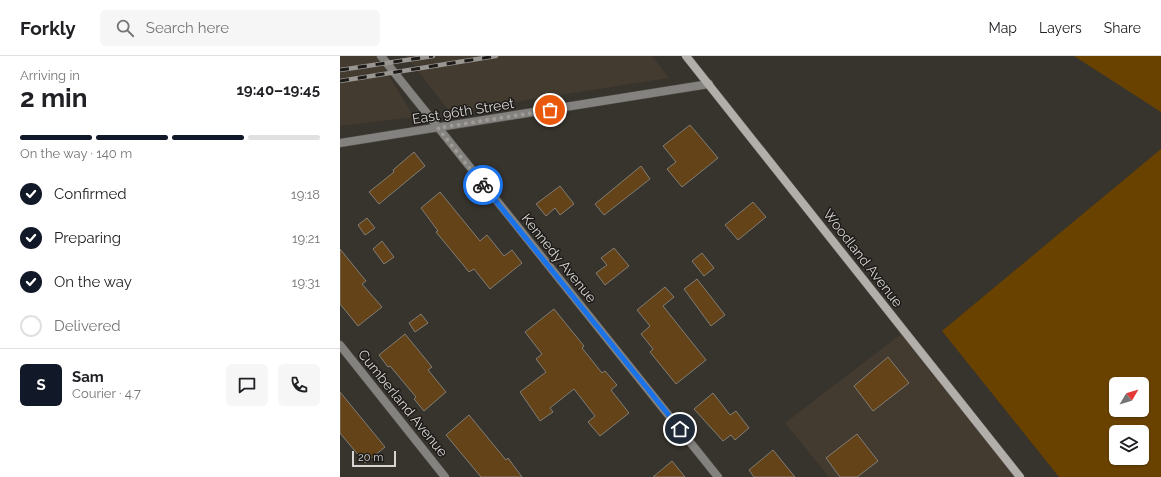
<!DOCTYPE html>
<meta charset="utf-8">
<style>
:root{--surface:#fff;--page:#f6f6f6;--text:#202124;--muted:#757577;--line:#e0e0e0;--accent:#111827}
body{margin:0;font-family:Raleway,sans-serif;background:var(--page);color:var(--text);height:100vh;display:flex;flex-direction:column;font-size:15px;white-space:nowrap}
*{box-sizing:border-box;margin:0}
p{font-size:13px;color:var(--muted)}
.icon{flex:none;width:22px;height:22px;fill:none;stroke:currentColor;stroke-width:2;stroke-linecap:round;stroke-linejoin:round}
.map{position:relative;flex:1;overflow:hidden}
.details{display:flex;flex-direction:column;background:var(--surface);width:340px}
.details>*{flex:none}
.needle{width:26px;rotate:52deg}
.controls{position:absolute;left:769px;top:321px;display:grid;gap:8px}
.controls a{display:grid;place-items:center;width:40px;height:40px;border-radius:6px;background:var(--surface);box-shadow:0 1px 3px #0004;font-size:20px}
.scale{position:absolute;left:12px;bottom:10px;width:44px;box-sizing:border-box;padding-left:4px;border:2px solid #d7d4d1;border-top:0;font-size:11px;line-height:14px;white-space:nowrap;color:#d7d4d1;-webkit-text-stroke:3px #1d1b19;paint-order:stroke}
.pin{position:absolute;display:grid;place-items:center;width:34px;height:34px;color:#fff;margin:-17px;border:2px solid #fff;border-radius:50%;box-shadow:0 1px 4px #0007}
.courier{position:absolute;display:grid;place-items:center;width:40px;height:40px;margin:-20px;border:3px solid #1a73e8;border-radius:50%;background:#fff;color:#222;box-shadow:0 1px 5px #0007}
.headline em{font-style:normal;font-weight:700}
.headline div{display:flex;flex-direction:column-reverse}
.headline{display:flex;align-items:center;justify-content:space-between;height:68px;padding:0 20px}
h1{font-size:26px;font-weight:700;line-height:30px}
.bar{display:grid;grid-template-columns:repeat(4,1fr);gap:6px 4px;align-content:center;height:48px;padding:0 20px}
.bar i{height:5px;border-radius:3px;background:var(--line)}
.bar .current{background:var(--accent)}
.bar p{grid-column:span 4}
.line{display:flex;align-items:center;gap:10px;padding:0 20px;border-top:1px solid var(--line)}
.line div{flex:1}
.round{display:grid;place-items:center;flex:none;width:42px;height:42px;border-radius:6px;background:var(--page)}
ol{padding:0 20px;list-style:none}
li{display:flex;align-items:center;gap:12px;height:44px}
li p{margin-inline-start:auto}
li .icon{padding:4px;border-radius:50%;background:var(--accent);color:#fff;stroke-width:4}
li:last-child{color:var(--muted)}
li i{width:22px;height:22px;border:2px solid var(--line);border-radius:50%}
header{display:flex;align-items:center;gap:24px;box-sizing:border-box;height:56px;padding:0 20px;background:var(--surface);border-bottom:1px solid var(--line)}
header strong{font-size:19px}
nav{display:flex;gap:22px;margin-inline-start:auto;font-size:14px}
.search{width:280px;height:36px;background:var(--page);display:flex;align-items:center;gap:10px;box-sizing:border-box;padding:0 14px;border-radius:6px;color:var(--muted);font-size:15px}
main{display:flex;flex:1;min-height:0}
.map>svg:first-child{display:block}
.built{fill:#443b30}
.green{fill:#6a4200;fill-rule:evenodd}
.building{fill:#634317;stroke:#827d76}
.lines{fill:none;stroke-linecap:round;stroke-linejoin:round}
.minor-casing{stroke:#54504b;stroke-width:9}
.secondary-casing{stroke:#54504b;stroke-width:9}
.minor{stroke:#84827f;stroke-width:8}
.secondary{stroke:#b2aeaa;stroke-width:8}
.rail-casing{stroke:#9a9792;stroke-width:4.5}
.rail{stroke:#1d1b19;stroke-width:3;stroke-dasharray:9;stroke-linecap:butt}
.done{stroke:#9f9c98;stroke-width:4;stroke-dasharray:0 7.2}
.route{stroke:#1a73e8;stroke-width:5}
.labels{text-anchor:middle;stroke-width:3;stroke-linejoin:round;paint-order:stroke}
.street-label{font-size:14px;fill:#d7d4d1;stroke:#1d1b19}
</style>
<header>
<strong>Forkly</strong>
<div class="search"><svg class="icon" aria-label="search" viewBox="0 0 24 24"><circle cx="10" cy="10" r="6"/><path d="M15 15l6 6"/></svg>Search here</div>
<nav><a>Map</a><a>Layers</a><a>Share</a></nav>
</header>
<main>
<section class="details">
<div class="headline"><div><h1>2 min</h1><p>Arriving in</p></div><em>19:40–19:45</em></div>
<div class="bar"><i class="current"></i><i class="current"></i><i class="current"></i><i></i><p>On the way · 140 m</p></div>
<ol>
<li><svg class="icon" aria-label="check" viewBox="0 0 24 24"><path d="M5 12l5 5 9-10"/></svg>Confirmed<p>19:18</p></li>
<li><svg class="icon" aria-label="check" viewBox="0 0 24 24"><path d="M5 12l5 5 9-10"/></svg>Preparing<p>19:21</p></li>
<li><svg class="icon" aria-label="check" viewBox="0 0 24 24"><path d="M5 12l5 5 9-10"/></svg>On the way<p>19:31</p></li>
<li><i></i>Delivered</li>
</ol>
<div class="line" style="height:72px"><b class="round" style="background:var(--accent);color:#fff">S</b><div><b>Sam</b><p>Courier · 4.7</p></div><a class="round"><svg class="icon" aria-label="chat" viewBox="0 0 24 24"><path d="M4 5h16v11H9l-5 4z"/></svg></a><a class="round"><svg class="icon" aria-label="phone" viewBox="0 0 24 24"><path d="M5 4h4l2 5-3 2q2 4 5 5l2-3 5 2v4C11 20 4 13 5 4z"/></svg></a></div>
</section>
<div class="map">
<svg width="821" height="421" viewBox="0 0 821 421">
<rect width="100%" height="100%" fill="#37332d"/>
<!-- built -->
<path class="built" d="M0,0H37L74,61L0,70Z
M66,0H312L329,22L110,56Z
M565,275L680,421H489L445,367Z"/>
<!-- green -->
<path class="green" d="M734,0H821V56Z
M821,93V421H719L602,275ZM776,328H802V354H776ZM776,376H802V402H776Z"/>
<!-- building -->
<path class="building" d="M350,69L378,102L342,131L327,113L336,106L323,90Z
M74,96L85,110L39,148L29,136L54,116L53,114Z
M301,110L310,123L264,159L255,148Z
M220,130L234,148L220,159L215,152L206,160L196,148Z
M100,136L140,185L147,179L164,200L172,194L182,207L150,233L134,213L129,216L96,176L98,175L81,152Z
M413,146L426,161L398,184L385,169Z
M27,162L35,172L25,179L18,169Z
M42,185L54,201L44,208L33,193Z
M274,192L289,210L265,229L256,217L267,209L261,202Z
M0,193L26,225L22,228L42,251L18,270L0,248Z
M362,197L374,212L364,220L352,205Z
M357,223L385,259L371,270L344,233Z
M325,231L334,241L323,250L366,304L336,328L310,296L313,293L301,278L310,270L297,254Z
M214,253L244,290L242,292L262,317L265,315L277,329L271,334L289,357L260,380L248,366L255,360L234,333L210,352L213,356L200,365L180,336L206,316L196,303L202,298L185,276Z
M81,258L88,267L75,276L69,267Z
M65,278L92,311L88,314L106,336L84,355L74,343L76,341L50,310L48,311L39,299Z
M548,301L569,327L533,355L514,330Z
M0,336L45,391L25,407L0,377Z
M373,337L390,359L396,355L409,372L395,384L391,379L383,385L354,353Z
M129,359L166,404L168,402L182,421H141L106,379Z
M517,378L538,405L517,421H500L486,402Z
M433,394L455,421H414L409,414Z
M332,405L345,421H313Z"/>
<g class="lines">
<defs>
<path id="minor" d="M41,0L378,421
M0,87L369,28
M0,289L105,421"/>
<path id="secondary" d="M346,0L680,421"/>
</defs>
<!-- minor casing -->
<use href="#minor" class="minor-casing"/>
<!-- secondary casing -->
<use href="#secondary" class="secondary-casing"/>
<!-- minor -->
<use href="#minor" class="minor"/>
<!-- secondary -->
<use href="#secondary" class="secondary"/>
<defs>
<path id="rail" d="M0,14L93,0
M0,25L156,0"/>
</defs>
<!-- rail casing -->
<use href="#rail" class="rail-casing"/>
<!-- rail -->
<use href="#rail" class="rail"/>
</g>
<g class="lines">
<!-- done -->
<path class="done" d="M143,129L98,72L210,54"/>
<!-- route -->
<path class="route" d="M143,129L340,373"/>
</g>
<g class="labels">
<!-- street labels -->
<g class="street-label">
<text transform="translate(123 55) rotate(-9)" y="5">East 96th Street</text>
<text transform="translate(219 202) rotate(51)" y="5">Kennedy Avenue</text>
<text transform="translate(523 202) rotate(52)" y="5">Woodland Avenue</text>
<text transform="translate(63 347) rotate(51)" y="5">Cumberland Avenue</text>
</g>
</g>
</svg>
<div class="controls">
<a><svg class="needle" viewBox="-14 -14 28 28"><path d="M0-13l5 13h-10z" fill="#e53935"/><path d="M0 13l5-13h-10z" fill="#757577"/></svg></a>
<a><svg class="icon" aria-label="layers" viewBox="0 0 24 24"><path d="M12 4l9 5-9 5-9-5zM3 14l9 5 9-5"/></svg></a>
</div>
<div class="scale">20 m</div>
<div class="pin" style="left:210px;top:54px;background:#ea580c"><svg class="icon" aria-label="bag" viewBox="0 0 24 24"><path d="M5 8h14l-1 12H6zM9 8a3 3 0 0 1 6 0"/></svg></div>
<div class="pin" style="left:340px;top:373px;background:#1f2937"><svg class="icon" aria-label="home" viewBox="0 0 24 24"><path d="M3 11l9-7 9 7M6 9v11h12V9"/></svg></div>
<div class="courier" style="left:143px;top:129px"><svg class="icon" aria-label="bike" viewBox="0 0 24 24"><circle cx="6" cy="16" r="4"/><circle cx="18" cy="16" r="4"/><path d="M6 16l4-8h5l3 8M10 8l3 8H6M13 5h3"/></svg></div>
</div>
</main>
